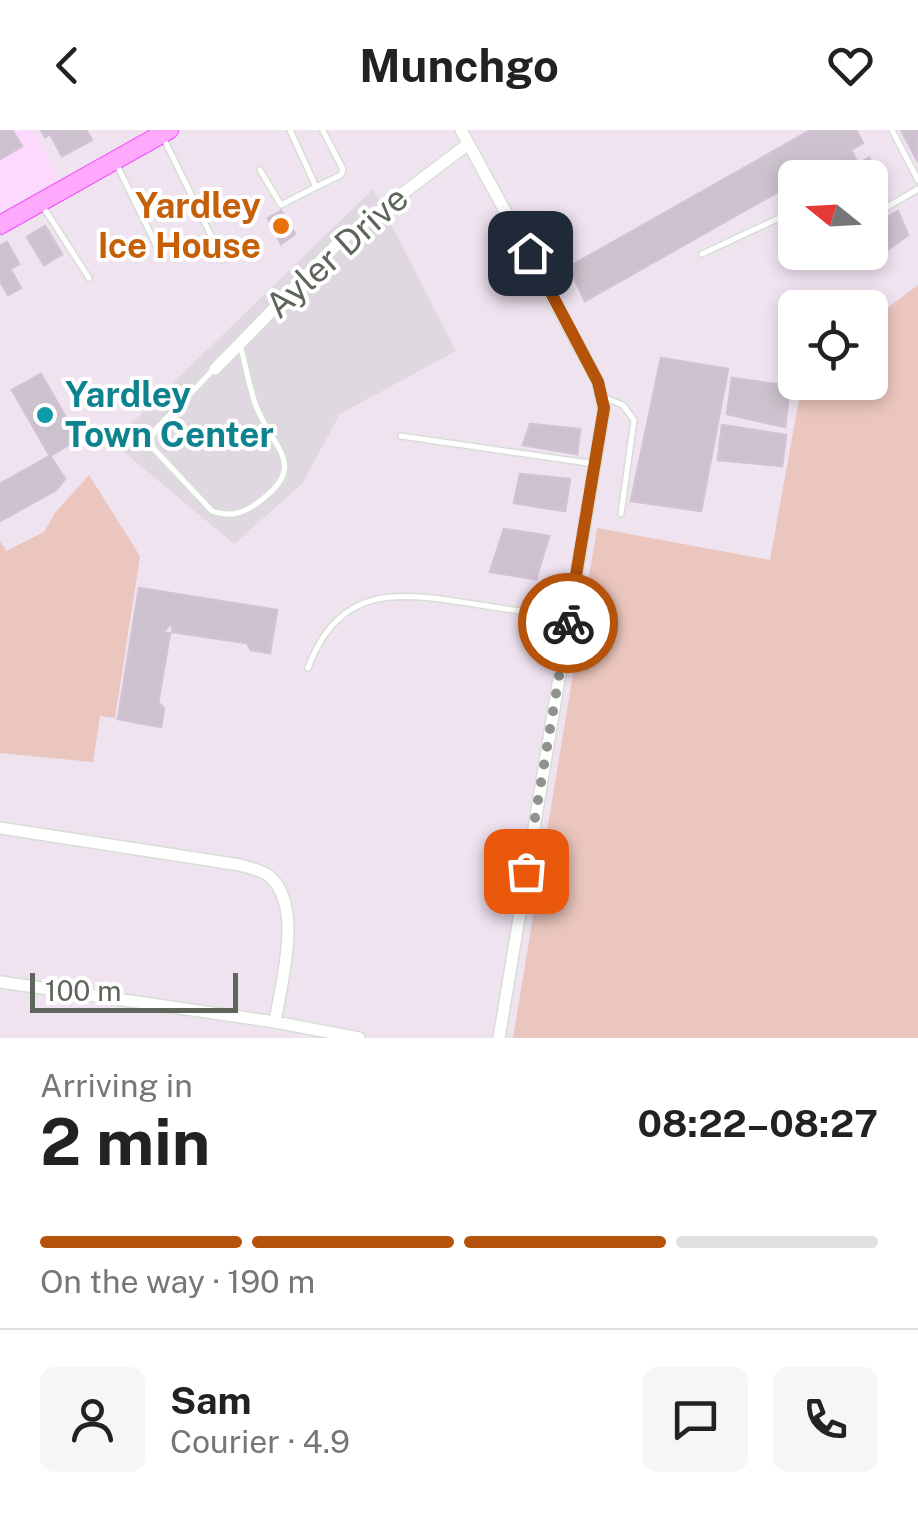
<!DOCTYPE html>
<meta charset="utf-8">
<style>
:root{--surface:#fff;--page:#f6f6f6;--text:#222;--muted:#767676;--line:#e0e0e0;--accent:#b45309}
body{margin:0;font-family:"Public Sans",sans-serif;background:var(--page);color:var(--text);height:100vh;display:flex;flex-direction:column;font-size:38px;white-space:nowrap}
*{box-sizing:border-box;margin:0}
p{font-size:32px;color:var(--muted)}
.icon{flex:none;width:55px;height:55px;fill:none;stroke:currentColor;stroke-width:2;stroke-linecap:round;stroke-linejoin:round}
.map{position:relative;height:908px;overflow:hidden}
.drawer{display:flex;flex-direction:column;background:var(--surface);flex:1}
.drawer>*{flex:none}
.needle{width:65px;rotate:288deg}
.fabs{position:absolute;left:778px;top:30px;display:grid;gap:20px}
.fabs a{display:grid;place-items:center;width:110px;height:110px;border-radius:15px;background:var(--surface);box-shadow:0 5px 15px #0003;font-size:50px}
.scale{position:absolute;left:30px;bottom:25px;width:208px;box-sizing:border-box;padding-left:10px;border:5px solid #5e665b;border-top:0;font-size:28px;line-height:35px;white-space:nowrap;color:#5e665b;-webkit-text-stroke:8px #fff;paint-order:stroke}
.pin{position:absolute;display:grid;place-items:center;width:85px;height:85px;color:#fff;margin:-42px;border-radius:20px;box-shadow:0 5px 15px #0006}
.courier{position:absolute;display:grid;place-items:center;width:100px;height:100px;margin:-50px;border:8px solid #b45309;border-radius:50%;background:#fff;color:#222;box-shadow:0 2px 12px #0007}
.head em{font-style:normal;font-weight:700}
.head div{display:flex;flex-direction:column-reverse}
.head{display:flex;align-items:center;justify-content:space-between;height:170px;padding:0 40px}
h1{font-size:65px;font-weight:700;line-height:75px}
.bar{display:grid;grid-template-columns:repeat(4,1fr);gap:15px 10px;align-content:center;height:120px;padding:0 40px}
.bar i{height:12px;border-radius:8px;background:var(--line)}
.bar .current{background:var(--accent)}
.bar p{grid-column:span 4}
.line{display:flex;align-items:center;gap:25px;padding:0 40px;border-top:2px solid var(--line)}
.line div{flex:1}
.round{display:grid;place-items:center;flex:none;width:105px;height:105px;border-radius:15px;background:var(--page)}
header{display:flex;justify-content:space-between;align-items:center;height:130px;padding:0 40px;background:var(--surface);font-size:45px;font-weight:700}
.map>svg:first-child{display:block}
.commercial{fill:#fed9ff}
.industrial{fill:#e0d8e0}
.green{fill:#eac6be}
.building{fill:#ccc2cd;stroke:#d3c1d5;stroke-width:2.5}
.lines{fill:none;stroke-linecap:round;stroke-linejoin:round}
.service-casing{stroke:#d7ded6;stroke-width:8}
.minor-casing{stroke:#d7ded6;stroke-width:14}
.primary-casing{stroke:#f04efe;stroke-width:20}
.service{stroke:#fff;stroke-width:5}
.minor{stroke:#fff;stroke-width:11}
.primary{stroke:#ffa9fc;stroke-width:18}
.done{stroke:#91928f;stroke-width:10;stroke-dasharray:0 18}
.route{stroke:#b45309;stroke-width:12}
.food-dot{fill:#e8710a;stroke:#fff;stroke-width:4}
.culture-dot{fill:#0f9aa8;stroke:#fff;stroke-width:4}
.labels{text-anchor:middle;stroke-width:8;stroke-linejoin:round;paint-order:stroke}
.food-label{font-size:35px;font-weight:bold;fill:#c56008;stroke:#fff;text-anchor:end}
.street-label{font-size:35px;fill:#5e665b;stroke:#fff}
.culture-label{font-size:35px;font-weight:bold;fill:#0d838f;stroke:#fff;text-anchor:start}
</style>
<header><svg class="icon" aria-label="back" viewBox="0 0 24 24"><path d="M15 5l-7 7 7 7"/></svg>Munchgo<svg class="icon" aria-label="heart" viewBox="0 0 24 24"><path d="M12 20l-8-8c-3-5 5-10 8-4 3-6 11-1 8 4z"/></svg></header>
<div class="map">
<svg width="918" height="908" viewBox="0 0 918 908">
<rect width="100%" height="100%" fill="#efe3f0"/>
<!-- commercial -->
<path class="commercial" d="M0,0H33L58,50L0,82Z"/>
<!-- industrial -->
<path class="industrial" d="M373,59L456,221L340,284L302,354L234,414L112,312Z"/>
<!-- green -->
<path class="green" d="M918,155V908H513L597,398L770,430L802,253L870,252V191Z
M89,345L140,426L115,588L100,586L93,632L0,623V411L6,421L44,402L55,383Z"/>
<!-- building -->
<path class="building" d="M0,0H12L22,16L0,29Z
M41,0H86L92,10L62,26L50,4L45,7Z
M57,0H86L92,10L62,26L50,4Z
M811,0H856L863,13L803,48H795V52L585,171L569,137Z
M901,0H918V32Z
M851,20L858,34L869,28L876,41L866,48H820L816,40Z
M281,81L295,104L281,114L268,88Z
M898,81L908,105L871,132L865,122H870V98Z
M45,96L62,124L44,135L27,107Z
M7,112L19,134L10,139L21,158L8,165L0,151V116Z
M661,228L728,239L701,381L631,371Z
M41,244L78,309L50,326L12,260Z
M732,248L790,256L785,297L727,284Z
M530,294L580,299L577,324L523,315Z
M722,295L786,305L782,336L718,330Z
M50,326L65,349L56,360L0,391V354Z
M520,344L570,349L565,381L514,373Z
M504,399L549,406L536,449L490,442Z
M139,458L277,480L270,523L251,520L247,513L172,502L173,496L169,495L164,502L170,503L158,573L164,578L161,597L118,589Z"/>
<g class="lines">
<defs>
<path id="service" d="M892,0L918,50
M163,7L223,130
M116,33L163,129
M260,40L281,75L316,57L290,0
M316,57L341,45L343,39L323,1
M42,75L89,148
M870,87L918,59
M702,124L777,89L795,86
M214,239L157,298L151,307L153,318L212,381C229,387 242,384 256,374C310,336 274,321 256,276C249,257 246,235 240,215
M605,268L623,275L634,290L621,384
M401,306L595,334
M308,538C340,453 399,462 474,474C505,479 536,484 566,487"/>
<path id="minor" d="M461,0L598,252L604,279L499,908
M215,239L340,111L468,14
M0,698L240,735C249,738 262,740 269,746C304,775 281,853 275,892
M0,852L275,892L359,908"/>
<path id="primary" d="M0,95L169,0"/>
</defs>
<!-- service casing -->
<use href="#service" class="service-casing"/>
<!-- minor casing -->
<use href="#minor" class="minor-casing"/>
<!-- primary casing -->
<use href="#primary" class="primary-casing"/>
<!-- service -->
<use href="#service" class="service"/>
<!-- minor -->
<use href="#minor" class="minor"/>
<!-- primary -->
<use href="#primary" class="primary"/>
</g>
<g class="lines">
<!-- done -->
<path class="done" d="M526,741L568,493"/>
<!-- route -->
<path class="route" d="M530,123L598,252L604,278L568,493"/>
</g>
<!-- markers -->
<circle class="food-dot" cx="281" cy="96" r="10"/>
<circle class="culture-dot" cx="45" cy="285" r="10"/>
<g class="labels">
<!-- food labels -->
<g class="food-label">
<text x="261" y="88">Yardley<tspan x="261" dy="40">Ice House</tspan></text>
</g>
<!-- street labels -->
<g class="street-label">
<text transform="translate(337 122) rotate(-42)" y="12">Ayler Drive</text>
</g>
<!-- culture labels -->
<g class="culture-label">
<text x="65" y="277">Yardley<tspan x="65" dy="40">Town Center</tspan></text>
</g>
</g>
</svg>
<div class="fabs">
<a><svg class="needle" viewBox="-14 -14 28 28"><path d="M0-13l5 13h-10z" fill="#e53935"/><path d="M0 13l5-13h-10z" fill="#767676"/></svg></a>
<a><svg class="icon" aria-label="locate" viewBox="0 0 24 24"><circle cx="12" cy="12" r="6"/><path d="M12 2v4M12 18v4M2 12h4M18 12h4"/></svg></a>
</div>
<div class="scale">100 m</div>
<div class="pin" style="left:526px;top:741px;background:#ea580c"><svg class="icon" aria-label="bag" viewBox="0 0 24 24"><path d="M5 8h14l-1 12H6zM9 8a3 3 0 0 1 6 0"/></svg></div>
<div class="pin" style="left:530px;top:123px;background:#1f2937"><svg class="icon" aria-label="home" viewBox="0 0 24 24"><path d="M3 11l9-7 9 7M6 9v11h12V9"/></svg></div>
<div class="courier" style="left:568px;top:493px"><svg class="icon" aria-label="bike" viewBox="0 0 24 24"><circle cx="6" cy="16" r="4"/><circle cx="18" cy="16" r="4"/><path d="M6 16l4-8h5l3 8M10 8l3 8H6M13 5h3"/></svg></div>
</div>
<section class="drawer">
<div class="head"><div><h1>2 min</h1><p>Arriving in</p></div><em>08:22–08:27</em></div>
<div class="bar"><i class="current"></i><i class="current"></i><i class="current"></i><i></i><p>On the way · 190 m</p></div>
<div class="line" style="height:180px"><a class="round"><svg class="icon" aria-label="person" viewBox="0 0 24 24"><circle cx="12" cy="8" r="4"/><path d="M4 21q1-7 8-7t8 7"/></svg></a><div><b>Sam</b><p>Courier · 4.9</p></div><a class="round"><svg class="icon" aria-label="chat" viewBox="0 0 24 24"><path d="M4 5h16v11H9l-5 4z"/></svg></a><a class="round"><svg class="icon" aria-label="phone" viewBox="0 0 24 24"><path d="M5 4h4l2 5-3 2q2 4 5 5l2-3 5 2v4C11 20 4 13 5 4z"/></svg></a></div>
</section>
